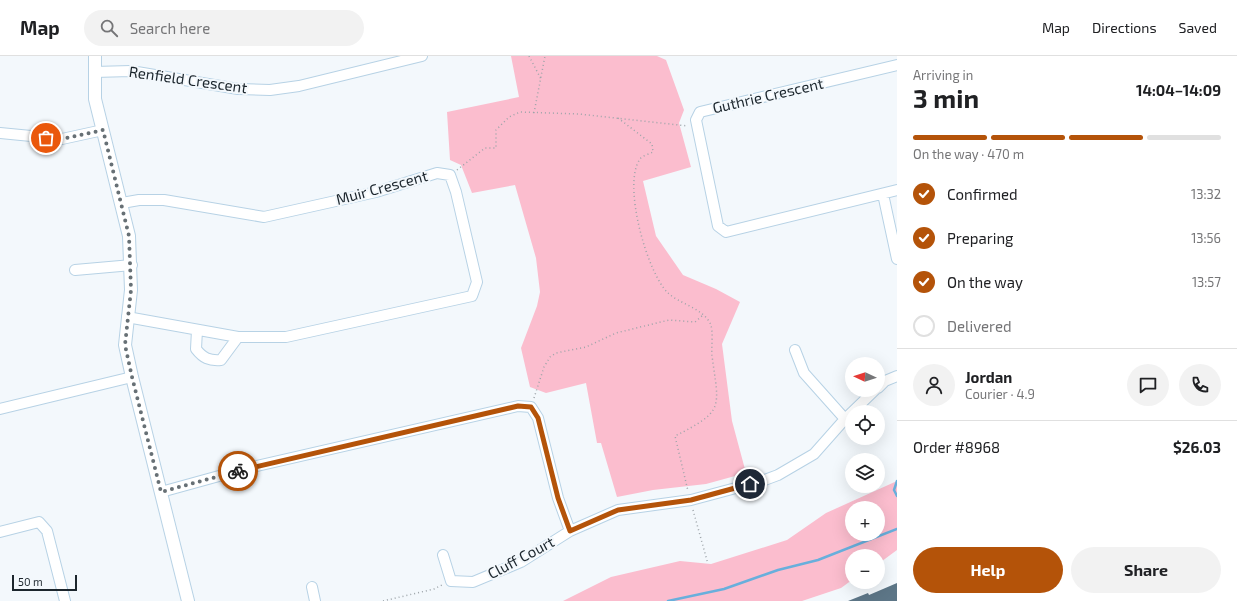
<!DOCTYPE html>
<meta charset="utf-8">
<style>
:root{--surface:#fff;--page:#f2f2f2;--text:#202124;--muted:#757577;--line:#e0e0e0;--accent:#b45309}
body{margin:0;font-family:"Exo 2",sans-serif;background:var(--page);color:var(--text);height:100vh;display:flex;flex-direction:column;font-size:15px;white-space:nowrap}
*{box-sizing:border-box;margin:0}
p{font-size:13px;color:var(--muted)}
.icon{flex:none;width:22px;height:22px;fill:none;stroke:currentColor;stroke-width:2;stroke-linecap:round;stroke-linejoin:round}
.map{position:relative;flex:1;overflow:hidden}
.panel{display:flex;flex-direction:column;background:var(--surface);width:340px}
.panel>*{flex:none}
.needle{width:26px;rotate:274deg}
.buttons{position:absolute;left:845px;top:301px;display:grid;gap:8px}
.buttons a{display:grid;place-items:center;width:40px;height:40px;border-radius:50%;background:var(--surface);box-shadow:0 4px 16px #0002;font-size:20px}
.scale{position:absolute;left:12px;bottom:10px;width:65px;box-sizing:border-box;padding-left:4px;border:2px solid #1c262d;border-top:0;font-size:11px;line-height:14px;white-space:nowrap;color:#1c262d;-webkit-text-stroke:3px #f3f8fc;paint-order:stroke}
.pin{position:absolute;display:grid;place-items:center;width:34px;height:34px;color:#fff;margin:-17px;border:2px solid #fff;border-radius:50%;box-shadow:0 1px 4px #0007}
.courier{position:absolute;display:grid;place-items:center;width:40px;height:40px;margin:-20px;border:3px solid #b45309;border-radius:50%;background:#fff;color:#222;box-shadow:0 1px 5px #0007}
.summary em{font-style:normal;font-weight:700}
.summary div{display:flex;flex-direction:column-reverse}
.summary{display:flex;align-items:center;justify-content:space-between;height:68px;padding:0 16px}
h1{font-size:26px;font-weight:700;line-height:30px}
.bar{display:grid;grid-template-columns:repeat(4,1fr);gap:6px 4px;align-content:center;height:48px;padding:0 16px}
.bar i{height:5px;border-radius:3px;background:var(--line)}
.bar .selected{background:var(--accent)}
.bar p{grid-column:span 4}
.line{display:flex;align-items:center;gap:10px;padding:0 16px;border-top:1px solid var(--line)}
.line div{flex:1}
.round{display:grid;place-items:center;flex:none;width:42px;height:42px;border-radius:21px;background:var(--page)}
ol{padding:0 16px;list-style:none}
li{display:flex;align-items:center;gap:12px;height:44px}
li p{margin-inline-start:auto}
li .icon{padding:4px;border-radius:50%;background:var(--accent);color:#fff;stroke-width:4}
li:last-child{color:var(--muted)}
li i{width:22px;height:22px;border:2px solid var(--line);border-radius:50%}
.cta{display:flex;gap:8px;margin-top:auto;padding:8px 16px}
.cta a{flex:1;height:46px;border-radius:24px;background:var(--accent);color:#fff;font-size:16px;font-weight:700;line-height:46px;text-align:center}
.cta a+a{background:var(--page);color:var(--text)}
header{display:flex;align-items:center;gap:24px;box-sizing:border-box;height:56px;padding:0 20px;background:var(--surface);border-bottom:1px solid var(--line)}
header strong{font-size:19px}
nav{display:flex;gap:22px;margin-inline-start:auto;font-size:14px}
.search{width:280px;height:36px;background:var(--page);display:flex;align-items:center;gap:10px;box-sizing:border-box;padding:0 14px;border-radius:22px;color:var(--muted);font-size:15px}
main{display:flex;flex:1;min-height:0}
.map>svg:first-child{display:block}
.green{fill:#fbbdce;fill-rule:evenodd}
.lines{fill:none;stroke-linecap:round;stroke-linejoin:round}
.stream{stroke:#68afdc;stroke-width:2.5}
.building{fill:#5d7687}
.minor-casing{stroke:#b7d2e5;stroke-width:12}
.tertiary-casing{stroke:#b7d2e5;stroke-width:14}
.path{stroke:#9da4a9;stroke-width:1.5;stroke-dasharray:1 3;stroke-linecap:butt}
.minor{stroke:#fff;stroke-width:10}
.tertiary{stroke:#fff;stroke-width:12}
.done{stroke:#677075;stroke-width:4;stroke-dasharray:0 7.2}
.route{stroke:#b45309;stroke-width:5}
.labels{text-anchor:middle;stroke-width:4;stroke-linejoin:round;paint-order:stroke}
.street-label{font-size:15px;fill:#1c262d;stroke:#f3f8fc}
</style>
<header>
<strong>Map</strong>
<div class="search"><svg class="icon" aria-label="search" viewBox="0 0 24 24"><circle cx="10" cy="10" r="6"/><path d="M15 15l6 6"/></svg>Search here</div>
<nav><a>Map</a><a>Directions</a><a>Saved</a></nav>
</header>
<main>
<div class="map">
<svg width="897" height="545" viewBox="0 0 897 545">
<rect width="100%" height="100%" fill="#f3f8fc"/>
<!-- green -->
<path class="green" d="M511,0H657L666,4L684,54L679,67L691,111L643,125L656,180L683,219L716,233L740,246L722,288L732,365L746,417L706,428L653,434L617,441L601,387H597L586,327L546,337L530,331L521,292L537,250L540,236L536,202L515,129L472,137L461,109L450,104L447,56L519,41Z
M897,425V494L878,508V500H852V524L841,532L802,545H563L611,521L680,505L711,508L787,484L826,457ZM852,452H878V478H852Z"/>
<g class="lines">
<!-- stream -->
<path class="stream" d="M897,425L894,434L897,440
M668,545L724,533L778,514L818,504L897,473"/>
</g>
<!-- building -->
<path class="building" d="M897,527V545H848L868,537L869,539Z"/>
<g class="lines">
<defs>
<path id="minor" d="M897,9L700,56L696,64L718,170L726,176L897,134
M94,16L131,15L238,33L270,34L299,30L422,0
M0,77L62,83L103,74
M883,138L897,203
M122,147L139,144H164L264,161L376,136L437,117L450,119L456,136L477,226L472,240L286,281H238L127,261
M75,214L132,209
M197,274L196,293C203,302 209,305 221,304L238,281
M795,294L804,317L845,363
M878,332L885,325L897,320
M0,353L132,321
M161,436L248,412L518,350L531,351L538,362L558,442L570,475
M0,476L39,466L47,475L65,545
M443,499L451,525L473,526L521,506L570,475L618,454L691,444L762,425L778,419L814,398L845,363L875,334
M312,531L315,545"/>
<path id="tertiary" d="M95,0V43L129,180L131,234L125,289L132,321L188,545"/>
</defs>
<!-- minor casing -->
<use href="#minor" class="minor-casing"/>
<!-- tertiary casing -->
<use href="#tertiary" class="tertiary-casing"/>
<!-- path -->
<path class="path" d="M529,0L541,23
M534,57L545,0
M618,62L652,88L653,96C649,98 642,100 640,103C622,128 647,217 668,237C680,248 702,252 710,267C714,275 711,291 712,300C719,352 725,355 675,380L688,435
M457,114L485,92H496V74L509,61L520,56L579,58L688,70
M534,342L544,311L550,301L556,297L586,291L616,277L669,264L695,266L703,259
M693,454L708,508
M383,545L434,533L444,528"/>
<!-- minor -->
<use href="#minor" class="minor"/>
<!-- tertiary -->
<use href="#tertiary" class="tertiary"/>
</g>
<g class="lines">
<!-- done -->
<path class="done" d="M46,82L62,83L103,74L129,180L131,234L125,289L132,321L161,436L238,415"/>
<!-- route -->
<path class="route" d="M238,415L518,350L531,351L538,362L558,442L570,475L618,454L691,444L750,428"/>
</g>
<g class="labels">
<!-- street labels -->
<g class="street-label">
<text transform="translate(188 24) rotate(8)" y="5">Renfield Crescent</text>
<text transform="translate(768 40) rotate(-13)" y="5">Guthrie Crescent</text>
<text transform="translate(382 132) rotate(-15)" y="5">Muir Crescent</text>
<text transform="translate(521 502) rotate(-28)" y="5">Cluff Court</text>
</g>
</g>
</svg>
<div class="buttons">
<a><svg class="needle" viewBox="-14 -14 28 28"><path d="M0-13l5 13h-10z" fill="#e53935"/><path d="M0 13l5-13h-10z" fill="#757577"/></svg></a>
<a><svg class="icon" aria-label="locate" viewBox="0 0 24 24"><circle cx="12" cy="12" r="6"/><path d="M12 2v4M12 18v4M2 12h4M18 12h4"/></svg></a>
<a><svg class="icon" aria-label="layers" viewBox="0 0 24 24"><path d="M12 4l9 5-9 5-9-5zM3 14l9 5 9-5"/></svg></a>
<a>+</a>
<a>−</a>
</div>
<div class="scale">50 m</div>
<div class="pin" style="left:46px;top:82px;background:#ea580c"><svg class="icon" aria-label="bag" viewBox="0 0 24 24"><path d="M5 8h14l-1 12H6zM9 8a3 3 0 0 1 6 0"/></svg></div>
<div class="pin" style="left:750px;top:428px;background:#1f2937"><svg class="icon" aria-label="home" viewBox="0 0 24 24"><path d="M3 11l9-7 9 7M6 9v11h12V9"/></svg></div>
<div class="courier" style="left:238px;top:415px"><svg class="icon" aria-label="bike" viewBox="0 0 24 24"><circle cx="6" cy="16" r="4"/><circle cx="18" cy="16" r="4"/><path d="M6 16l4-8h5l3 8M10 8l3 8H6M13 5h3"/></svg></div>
</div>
<section class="panel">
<div class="summary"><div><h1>3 min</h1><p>Arriving in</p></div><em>14:04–14:09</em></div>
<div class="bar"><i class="selected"></i><i class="selected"></i><i class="selected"></i><i></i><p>On the way · 470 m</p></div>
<ol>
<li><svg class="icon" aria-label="check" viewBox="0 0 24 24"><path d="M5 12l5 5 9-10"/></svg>Confirmed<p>13:32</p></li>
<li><svg class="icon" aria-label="check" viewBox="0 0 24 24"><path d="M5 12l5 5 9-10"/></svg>Preparing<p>13:56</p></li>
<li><svg class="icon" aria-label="check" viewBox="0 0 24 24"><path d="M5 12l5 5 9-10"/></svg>On the way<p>13:57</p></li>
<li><i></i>Delivered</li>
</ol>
<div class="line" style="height:72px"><a class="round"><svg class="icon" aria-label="person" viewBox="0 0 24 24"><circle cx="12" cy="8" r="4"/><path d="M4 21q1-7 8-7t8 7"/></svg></a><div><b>Jordan</b><p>Courier · 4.9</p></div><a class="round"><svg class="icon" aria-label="chat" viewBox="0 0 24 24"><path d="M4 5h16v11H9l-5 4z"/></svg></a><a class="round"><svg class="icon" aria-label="phone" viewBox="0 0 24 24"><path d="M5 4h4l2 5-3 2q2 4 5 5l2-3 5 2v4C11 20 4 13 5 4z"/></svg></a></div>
<div class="line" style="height:52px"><div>Order #8968</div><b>$26.03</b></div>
<div class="cta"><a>Help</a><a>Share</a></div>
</section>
</main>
